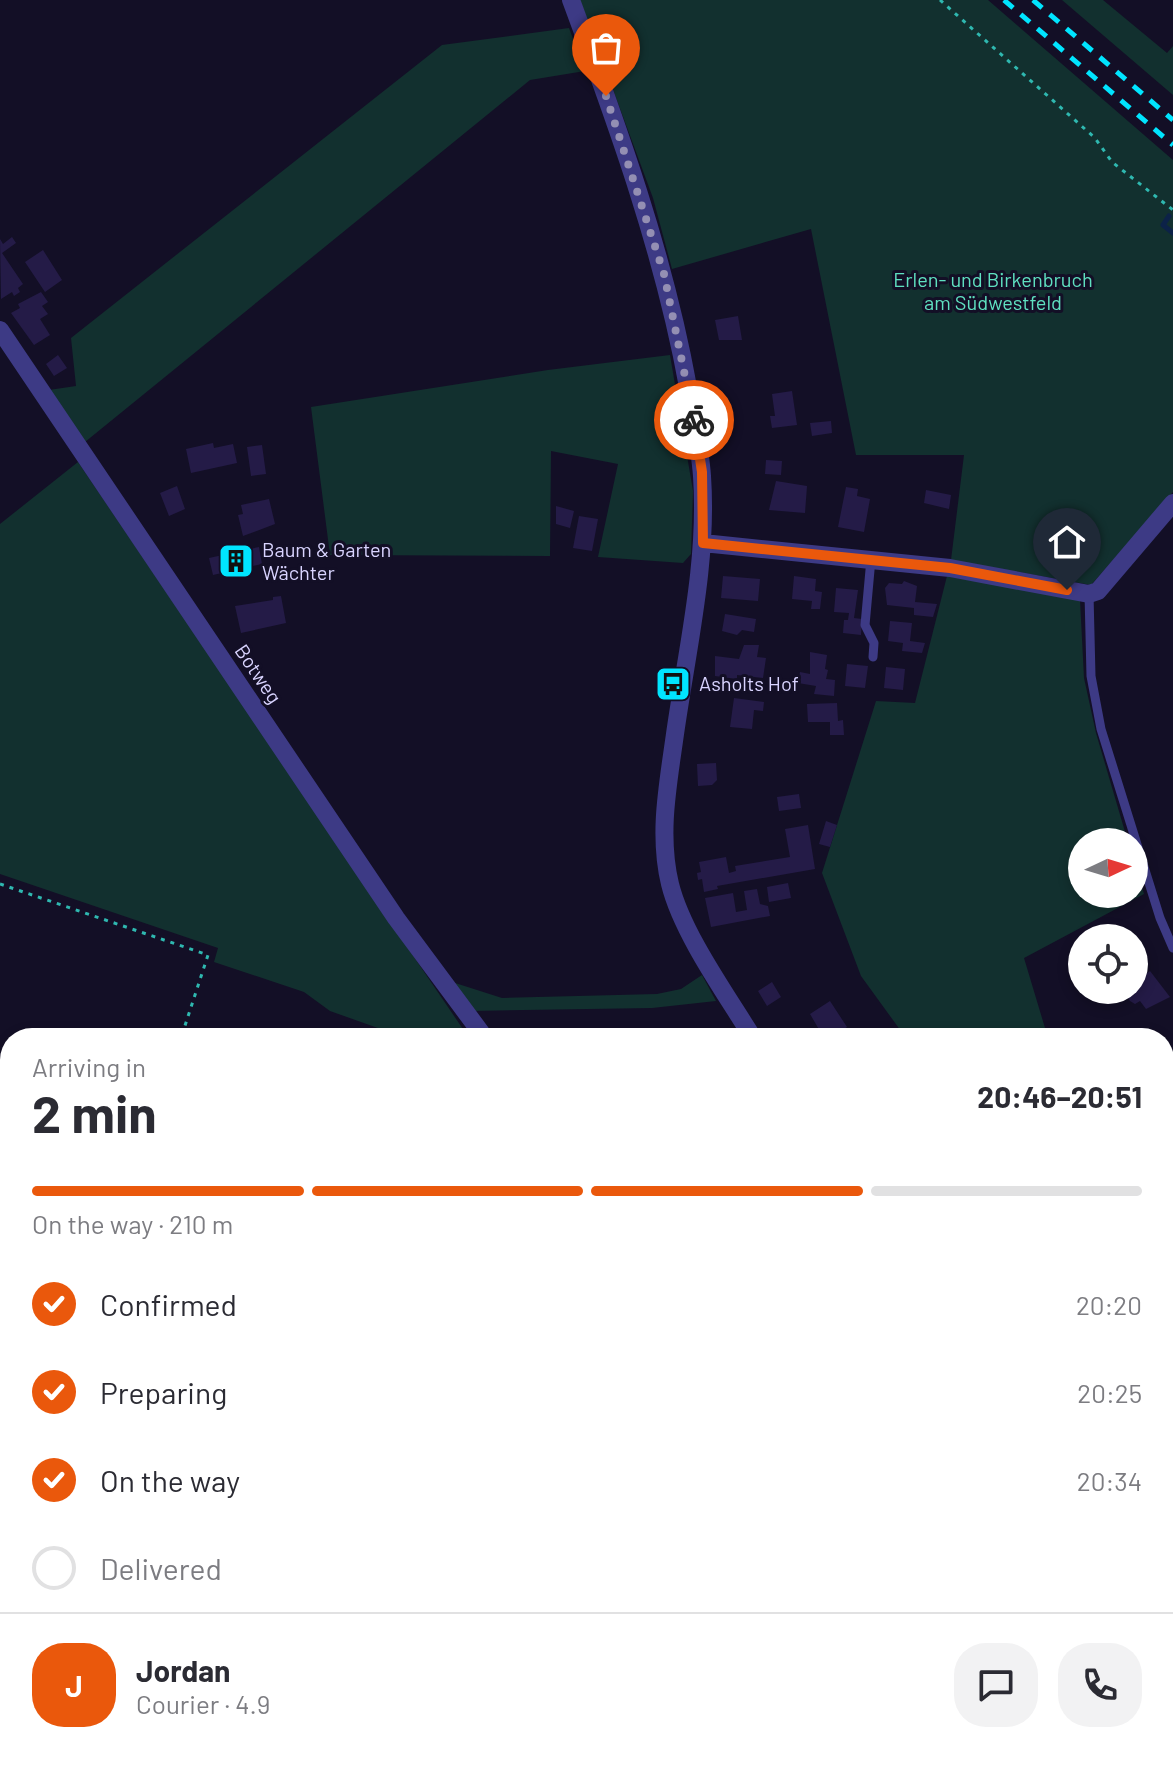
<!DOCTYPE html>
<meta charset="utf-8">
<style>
:root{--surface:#fff;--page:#f2f2f3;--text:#2b2b33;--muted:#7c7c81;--line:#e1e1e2;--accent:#ea580c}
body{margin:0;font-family:Barlow,sans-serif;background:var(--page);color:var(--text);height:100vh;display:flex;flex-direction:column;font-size:30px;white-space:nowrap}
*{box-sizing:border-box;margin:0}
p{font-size:26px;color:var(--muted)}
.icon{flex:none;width:44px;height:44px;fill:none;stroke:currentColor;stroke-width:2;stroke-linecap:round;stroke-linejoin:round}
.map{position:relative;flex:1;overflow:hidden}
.panel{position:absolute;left:0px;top:1028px;width:1174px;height:746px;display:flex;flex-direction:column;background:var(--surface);border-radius:32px 32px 0 0;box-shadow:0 4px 12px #0003}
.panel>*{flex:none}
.needle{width:52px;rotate:86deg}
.controls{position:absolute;left:1068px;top:828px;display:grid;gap:16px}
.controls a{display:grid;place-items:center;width:80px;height:80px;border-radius:50%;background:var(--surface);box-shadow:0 4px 12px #0003;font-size:40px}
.pin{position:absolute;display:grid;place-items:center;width:68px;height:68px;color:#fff;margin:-82px -34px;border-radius:50% 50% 50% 0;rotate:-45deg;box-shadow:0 0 8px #0007}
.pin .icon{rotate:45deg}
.courier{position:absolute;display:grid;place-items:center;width:80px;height:80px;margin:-40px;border:6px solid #ea580c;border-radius:50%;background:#fff;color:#222;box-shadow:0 2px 10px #0007}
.headline em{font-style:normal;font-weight:700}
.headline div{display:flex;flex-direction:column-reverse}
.headline{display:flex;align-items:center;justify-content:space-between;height:136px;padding:0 32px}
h1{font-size:52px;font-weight:700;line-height:60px}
.bar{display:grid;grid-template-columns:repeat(4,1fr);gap:12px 8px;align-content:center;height:96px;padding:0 32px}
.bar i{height:10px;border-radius:6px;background:var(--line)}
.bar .current{background:var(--accent)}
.bar p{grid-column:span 4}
.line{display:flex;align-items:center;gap:20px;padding:0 32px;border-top:2px solid var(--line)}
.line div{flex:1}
.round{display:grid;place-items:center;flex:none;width:84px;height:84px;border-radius:32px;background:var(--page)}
ol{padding:0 32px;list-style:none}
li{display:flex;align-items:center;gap:24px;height:88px}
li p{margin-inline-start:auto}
li .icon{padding:8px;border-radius:50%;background:var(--accent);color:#fff;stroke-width:4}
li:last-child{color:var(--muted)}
li i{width:44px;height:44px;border:4px solid var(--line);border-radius:50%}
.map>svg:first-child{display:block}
.green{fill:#12302f}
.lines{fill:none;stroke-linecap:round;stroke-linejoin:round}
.stream{stroke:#0c2248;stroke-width:5}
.building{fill:#241b47}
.path{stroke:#2fb8b0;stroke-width:3;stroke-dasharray:4 6;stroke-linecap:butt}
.lane{stroke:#3d3a85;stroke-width:9}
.street{stroke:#3d3a85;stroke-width:18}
.rail{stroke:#00e5ff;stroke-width:5;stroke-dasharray:12 10;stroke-linecap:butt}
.done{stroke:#948fb3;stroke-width:8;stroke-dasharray:0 14.4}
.route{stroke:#ea580c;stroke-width:10}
.labels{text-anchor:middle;stroke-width:6;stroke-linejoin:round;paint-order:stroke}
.park-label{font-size:20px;fill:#5fe0c0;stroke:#130f26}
.poi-label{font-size:20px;fill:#d9d4ff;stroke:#130f26;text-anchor:start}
.street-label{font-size:20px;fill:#d9d4ff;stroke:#130f26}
</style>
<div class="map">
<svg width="1173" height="1773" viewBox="0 0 1173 1773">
<rect width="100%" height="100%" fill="#130f26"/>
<!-- green -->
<path class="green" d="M580,0H988L1173,160V492L1091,585L951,560L964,455H856L811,229L672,269L653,198Z
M1062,0H1103L1167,53L1173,46V95Z
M569,28L585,71L530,80L85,442L49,390L76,386L71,338L442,45Z
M670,355L693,491L691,554L683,563L598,557L618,464L551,451L550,556L330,555L311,407L548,370Z
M78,462L469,1038H406L330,1011L304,992L214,962L218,948L0,874V524Z
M947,576L1080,600L1084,678L1096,733L1128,842H1082V894H1134V861L1144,894L1024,958L1048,1038H906L861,976L822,873L876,701L915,703Z
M702,975L716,1001L652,1008L470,1011L452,982L502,998L657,994L681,989Z
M1164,1716L1173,1731V1773H1152L1149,1764H1164Z
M343,1764H428L425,1773H339Z
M442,1764H561L560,1773H439Z"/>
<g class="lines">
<!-- stream -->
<path class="stream" d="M1169,216L1163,225L1173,233"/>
</g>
<!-- building -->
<path class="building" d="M12,237L16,243L2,253L23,284L18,288L20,292L14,296L12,292L1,299L0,239L3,244Z
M43,250L62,280L45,292L25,262Z
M41,292L48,302L42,306L48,314L40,319L50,335L34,345L11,313L20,308L18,304Z
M738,316L742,340H719L715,320Z
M58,355L67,368L54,376L46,364Z
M792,391L797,425L772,428L770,416H775L772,394Z
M831,421L832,433L812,436L810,423Z
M213,443L214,448L233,444L237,463L191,473L186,449Z
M262,445L266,474L251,476L247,447Z
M766,460L782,461L781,475L765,474Z
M776,481L807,486L805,513L769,510Z
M177,486L185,509L169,516L160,493Z
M846,487L858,489L857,496L870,499L864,532L838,527Z
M926,490L951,495L949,509L924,503Z
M269,499L275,524L243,536L238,515L243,514L241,505Z
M556,506L574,511L570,528L556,524Z
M579,516L598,519L592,551L573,548Z
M259,547L262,564L213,575L209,558Z
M723,576L760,579L758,601L721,598Z
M794,576L816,579L815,591L822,592L820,609H811L812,601L792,599Z
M904,581L917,586L915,602L937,604L933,617L914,615V608L887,605L885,588L889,583L902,584Z
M836,588L858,590L854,618L862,619L861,635L843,633L844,620H848L849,613L834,612Z
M281,596L286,623L241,633L235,606L273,600V597Z
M725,614L756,619L754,632L742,630L737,635L722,631Z
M890,621L912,623L910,641L925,643L922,653L902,651L903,643L888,641Z
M744,645H759L757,657L766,658L763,678L737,675V679L715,676V656L739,659Z
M810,652L827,655L825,669L828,670L826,679L835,680L834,696L814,694L816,686L798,683L800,672L810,674Z
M847,664L868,666L865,688L845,686Z
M886,667L905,669L903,690L884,688Z
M734,698L764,702L763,711L754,710L752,729L730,727Z
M837,703L838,721L843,720L844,735H830V722H808L807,704Z
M716,763L717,780L712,785L698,786L697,764Z
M799,794L801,808L779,811L777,797Z
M826,821L837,825L830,847L819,844Z
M808,825L815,869L717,886L718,889L704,892L702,879L698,880L697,873L701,872L699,862L726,857L729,873L736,871L735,866L790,857L785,829Z
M788,883L791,898L769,902L767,887Z
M757,889L760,904L768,906L770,916L711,927L705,898L733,893L736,912L747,910L744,891Z
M1150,971L1170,997L1146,1009L1140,1001L1135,1004L1130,1001L1123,990H1134V982Z
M772,982L781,997L767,1006L758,991Z
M830,1001L847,1027L830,1038H824L810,1014Z
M1173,1139V1158L1164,1159V1141Z
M1173,1205V1222L1164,1223V1207Z
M1173,1485V1512L1164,1516V1489Z
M1173,1562V1604L1170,1598H1164V1567Z"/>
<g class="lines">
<!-- path -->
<path class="path" d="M940,0L1095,138L1112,162L1173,210
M0,884L208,955L181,1038"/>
<!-- lane -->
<path class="lane" d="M871,559L865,625L874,643L873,657
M1089,594L1091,676L1101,729L1160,918L1173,948"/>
<!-- street -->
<path class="street" d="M571,0C618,127 664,254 688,387C693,417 700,447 702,476C708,562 687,649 675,734C668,785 658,834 670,884C682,933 726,994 753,1038
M0,330L396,918L485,1038
M703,543L950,568L1089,594L1098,591L1173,503
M1164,1183L1173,1181
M1164,1352L1173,1351
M1164,1540L1173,1536
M1164,1688L1173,1703
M433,1773L436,1764"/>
<!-- rail -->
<path class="rail" d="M1004,0L1173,145
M1033,0L1173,120"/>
</g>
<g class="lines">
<!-- done -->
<path class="done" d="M606,96L664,274L694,420"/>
<!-- route -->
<path class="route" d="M694,420L702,472L703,543L950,568L1067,590"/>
</g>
<!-- icons -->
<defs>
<symbol id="building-square" viewBox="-11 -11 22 22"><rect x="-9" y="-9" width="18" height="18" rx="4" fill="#00e5ff" stroke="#130f26"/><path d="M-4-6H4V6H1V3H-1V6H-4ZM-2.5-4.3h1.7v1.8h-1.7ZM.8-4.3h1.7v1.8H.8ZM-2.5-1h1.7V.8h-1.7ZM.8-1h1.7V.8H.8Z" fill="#111"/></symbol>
<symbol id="bus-square" viewBox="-11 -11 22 22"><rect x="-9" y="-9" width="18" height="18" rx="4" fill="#00e5ff" stroke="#130f26"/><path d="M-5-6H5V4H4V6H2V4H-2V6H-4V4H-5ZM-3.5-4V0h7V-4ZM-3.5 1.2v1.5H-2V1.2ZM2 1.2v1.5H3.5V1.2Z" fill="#111"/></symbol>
</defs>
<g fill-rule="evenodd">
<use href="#building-square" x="216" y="541" width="40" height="40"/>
<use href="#bus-square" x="653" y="664" width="40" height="40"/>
</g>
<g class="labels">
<!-- park labels -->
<g class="park-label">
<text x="993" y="287">Erlen- und Birkenbruch<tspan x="993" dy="23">am Südwestfeld</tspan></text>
</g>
<!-- poi labels -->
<g class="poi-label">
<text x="262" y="557">Baum &amp; Garten<tspan x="262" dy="23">Wächter</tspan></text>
<text x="699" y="691">Asholts Hof</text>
</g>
<!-- street labels -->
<g class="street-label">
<text transform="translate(258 674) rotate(56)" y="7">Botweg</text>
</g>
</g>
</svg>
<div class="controls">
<a><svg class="needle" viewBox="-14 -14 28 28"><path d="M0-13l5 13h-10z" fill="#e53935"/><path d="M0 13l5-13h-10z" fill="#7c7c81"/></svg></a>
<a><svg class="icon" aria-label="locate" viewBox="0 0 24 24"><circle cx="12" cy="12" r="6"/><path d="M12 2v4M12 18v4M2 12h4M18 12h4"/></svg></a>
</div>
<div class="pin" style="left:606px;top:96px;background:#ea580c"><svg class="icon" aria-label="bag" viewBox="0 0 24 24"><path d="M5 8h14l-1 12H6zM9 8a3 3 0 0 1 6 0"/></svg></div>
<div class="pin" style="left:1067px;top:590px;background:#1f2937"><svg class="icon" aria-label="home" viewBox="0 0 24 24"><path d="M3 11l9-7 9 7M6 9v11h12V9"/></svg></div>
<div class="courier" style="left:694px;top:420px"><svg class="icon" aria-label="bike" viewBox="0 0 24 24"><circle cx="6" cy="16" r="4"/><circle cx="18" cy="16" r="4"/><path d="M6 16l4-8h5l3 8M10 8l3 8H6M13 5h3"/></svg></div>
<section class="panel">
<div class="headline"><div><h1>2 min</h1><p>Arriving in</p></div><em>20:46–20:51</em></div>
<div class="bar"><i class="current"></i><i class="current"></i><i class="current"></i><i></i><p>On the way · 210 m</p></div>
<ol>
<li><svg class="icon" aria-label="check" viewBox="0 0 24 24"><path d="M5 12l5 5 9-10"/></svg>Confirmed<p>20:20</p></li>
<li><svg class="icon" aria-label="check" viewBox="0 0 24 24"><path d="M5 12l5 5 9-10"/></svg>Preparing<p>20:25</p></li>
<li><svg class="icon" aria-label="check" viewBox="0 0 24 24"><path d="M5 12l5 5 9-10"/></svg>On the way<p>20:34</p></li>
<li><i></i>Delivered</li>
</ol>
<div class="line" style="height:144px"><b class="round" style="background:var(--accent);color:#fff">J</b><div><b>Jordan</b><p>Courier · 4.9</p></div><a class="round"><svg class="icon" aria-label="chat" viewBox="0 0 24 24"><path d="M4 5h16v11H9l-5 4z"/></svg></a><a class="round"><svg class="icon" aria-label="phone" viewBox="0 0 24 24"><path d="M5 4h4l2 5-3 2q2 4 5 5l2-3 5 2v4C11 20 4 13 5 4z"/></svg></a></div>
</section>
</div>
